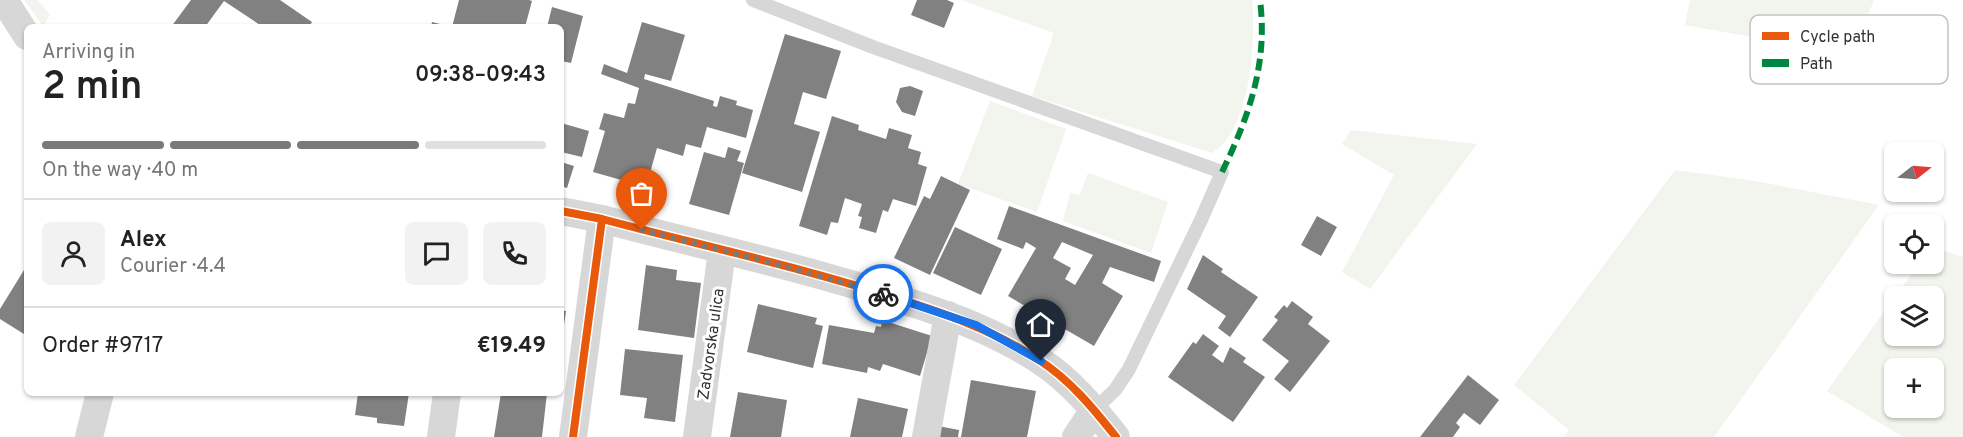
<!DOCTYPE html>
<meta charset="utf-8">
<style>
:root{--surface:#fff;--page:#f2f2f2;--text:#222;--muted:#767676;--line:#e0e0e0;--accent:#7a7a7a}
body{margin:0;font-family:Overpass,sans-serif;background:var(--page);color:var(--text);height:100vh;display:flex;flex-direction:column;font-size:22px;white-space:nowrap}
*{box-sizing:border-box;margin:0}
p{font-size:20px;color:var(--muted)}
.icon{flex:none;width:33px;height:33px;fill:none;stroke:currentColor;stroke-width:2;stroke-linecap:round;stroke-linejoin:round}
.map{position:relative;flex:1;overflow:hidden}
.details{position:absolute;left:24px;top:24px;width:540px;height:372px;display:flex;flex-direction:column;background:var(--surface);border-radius:9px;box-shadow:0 2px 4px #0004}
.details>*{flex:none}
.needle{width:39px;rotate:73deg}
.controls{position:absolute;left:1884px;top:142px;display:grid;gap:12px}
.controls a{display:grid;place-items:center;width:60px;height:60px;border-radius:9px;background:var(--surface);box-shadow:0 2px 4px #0004;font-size:30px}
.pin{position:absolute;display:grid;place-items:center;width:51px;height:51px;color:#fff;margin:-62px -26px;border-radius:50% 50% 50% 0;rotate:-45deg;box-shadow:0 0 6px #0007}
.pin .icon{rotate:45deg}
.courier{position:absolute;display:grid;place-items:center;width:60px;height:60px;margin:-30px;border:4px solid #1a73e8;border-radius:50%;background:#fff;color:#222;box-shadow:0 2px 8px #0007}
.head em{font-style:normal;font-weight:600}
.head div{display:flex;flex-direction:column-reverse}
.head{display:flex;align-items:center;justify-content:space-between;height:102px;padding:0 18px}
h1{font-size:39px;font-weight:600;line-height:45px}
.bar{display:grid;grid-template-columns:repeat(4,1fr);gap:9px 6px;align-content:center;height:72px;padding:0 18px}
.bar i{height:8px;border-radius:4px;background:var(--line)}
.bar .current{background:var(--accent)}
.bar p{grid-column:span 4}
.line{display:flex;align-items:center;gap:15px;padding:0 18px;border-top:2px solid var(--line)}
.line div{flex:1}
.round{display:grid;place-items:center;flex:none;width:63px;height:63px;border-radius:9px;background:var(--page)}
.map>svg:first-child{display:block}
.green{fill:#f1f5ed;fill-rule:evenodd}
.building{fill:#818181;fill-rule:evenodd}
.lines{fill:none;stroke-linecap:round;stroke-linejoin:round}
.lane{stroke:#d7d7d7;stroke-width:14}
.street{stroke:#d7d7d7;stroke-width:28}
.quiet{stroke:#00873e;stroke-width:6;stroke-dasharray:12 6;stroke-linecap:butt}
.cycleway-casing{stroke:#fff;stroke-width:11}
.cycleway{stroke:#e8590c;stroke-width:8}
.done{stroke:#7a7a7a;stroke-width:6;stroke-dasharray:0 10.8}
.route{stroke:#1a73e8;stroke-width:8}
.labels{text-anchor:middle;stroke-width:6;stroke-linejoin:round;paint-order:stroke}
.street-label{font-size:16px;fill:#333;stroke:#fff}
.key{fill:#fff;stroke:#c2c2c2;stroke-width:1.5}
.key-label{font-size:16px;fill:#333}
</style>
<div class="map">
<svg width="1963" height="437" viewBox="0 0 1963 437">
<rect width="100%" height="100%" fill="#fff"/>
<!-- green -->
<path class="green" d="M24,0H38L50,15L43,26Z
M961,0H1252C1256,40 1251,131 1212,153L1032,96L1054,33Z
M1690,0H1874L1852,55L1685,25Z
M990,101L1066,129L1037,212L958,184Z
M1351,130L1477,144L1370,289L1342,272L1394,175L1342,144Z
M1675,170L1755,181L1879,205L1714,437H1564L1569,430L1514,385Z
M1088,173L1168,202L1151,253L1063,221L1070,193L1080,195Z
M1934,248L1963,257V437H1903L1827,391L1894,298V336H1934V297H1895L1919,264H1934ZM1894,369H1934V408H1894Z"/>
<!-- building -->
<path class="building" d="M191,0H280L312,22L309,27H263L224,1L205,27H171Z
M459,0H529L532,1L525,27H452Z
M917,0H947L954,3L944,28L911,15Z
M552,7L583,16L571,63L561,61V27H547Z
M432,22L448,26V27H431Z
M642,22L685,35L671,81L645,74L644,79L714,101L713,106L717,107L720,96L737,101L736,105L753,110L746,138L707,127L701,148L686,144L683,156L657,148L646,187L593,172L605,131L599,129L604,113L624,118L628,103L635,104L639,88L601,74L604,64L627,73Z
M785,34L841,51L826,99L803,92L794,124L820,132L802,192L742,173Z
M910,86L923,91L915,116L902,112L896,102L900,88Z
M832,116L859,125L858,130L886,139L889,128L912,135L908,148L921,152L918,164L927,167L916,206L893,199L888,212L883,210L876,233L859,228L862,217L858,216L862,204L845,198L838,223L831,222L827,235L799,226Z
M561,123L589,131L582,157L561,152Z
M728,147L741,151L737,161L744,163L729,215L689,204L704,152L725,158Z
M561,162L574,166L567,188L561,186Z
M941,176L970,190L930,275L894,258L924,196L930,199Z
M1009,206L1161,261L1154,282L1110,267L1102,283L1123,296L1094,346L1008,296L1036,248L1026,242L1023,249L997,239ZM1062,242L1093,255L1075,285L1065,279L1071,268L1053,258Z
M1317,216L1337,227L1321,256L1301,245Z
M955,227L1002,249L981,295L933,273Z
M1203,255L1223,269L1221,272L1258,297L1230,337L1218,328L1226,316L1187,289Z
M646,265L677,270L676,280L701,283L694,338L638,330Z
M24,270L27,271V336L0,319V309Z
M1292,301L1313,317L1308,324L1330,341L1290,392L1274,379L1289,361L1262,340L1278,320L1274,317L1284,305L1287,308Z
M758,304L817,318L815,324L823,326L813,368L747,352Z
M561,310L566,311L562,339H561Z
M882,320L932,336L920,376L883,364L880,371L868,367L867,373L822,364L829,325L874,333L876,326L881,327Z
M1203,334L1219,346L1212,355L1223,363L1230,347L1246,358L1243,362L1265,377L1233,422L1168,377L1193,342L1196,344Z
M625,349L683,355L675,422L644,418L647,398L620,395Z
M1468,375L1499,400L1480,425L1464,413L1456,423L1460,427L1453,437H1420Z
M971,380L1036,391L1027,437H961Z
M738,392L787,400L781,437H730Z
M358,393H409L404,426L377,423V418L355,415Z
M501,393H547L542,437H494Z
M858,398L908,409L902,437H850Z
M938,426L959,430L958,437H936Z"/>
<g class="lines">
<!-- lane -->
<path class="lane" d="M753,0L873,47L1222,172L1201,220L1129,369L1115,390L1094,410"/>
<!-- street -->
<path class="street" d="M4,0L27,36
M561,211L602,219C699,245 797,266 893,297C944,313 993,330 1039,360C1070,380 1093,408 1116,437
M89,437L100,393
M441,437L447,393
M573,437L602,219
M697,437L722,251
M926,437L948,315
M1076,437L1094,410"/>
<!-- quiet -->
<path class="quiet" d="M1222,172C1249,116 1268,64 1260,0"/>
<defs>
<path id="cycleway" d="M561,211L602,219C699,245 797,266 893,297C944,313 993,330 1039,360C1070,380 1093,408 1116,437
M573,437L602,219"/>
</defs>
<!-- cycleway casing -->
<use href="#cycleway" class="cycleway-casing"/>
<!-- cycleway -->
<use href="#cycleway" class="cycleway"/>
</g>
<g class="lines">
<!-- done -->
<path class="done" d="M642,230L776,264L883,294"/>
<!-- route -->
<path class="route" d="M883,294L976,325L1041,361"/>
</g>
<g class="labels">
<!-- street labels -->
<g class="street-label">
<text transform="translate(710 344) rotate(-82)" y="6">Zadvorska ulica</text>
</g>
</g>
<!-- legend -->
<rect x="1750" y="15" width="198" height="69" rx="9" class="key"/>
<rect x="1762" y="32" width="27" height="8" fill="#e8590c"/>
<rect x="1762" y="59" width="27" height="8" fill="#00873e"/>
<g class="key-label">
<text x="1800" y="42">Cycle path</text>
<text x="1800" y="69">Path</text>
</g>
</svg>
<div class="controls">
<a><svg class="needle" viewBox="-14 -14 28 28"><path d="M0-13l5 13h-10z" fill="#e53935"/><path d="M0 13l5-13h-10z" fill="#767676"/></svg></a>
<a><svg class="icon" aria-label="locate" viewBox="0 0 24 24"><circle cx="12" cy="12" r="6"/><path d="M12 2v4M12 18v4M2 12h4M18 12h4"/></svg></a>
<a><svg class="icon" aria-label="layers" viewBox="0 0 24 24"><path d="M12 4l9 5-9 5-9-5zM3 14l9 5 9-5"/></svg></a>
<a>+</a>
</div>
<div class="pin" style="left:642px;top:230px;background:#ea580c"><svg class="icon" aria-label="bag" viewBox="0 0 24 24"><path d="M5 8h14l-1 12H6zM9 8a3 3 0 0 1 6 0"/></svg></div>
<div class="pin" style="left:1041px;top:361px;background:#1f2937"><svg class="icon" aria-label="home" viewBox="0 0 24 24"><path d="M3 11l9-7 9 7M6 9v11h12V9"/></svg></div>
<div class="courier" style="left:883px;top:294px"><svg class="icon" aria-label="bike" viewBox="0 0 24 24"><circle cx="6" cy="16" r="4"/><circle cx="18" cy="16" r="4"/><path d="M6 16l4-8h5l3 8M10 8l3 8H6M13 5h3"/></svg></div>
<section class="details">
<div class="head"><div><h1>2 min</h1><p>Arriving in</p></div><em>09:38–09:43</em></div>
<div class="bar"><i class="current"></i><i class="current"></i><i class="current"></i><i></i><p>On the way · 40 m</p></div>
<div class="line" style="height:108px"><a class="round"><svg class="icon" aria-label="person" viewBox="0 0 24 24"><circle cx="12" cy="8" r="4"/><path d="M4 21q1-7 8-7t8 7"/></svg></a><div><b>Alex</b><p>Courier · 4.4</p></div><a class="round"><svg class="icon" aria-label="chat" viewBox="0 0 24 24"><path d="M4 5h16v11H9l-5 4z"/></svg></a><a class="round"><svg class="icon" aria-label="phone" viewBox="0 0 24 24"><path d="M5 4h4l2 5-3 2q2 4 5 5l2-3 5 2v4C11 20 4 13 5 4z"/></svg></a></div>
<div class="line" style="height:78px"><div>Order #9717</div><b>€19.49</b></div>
</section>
</div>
